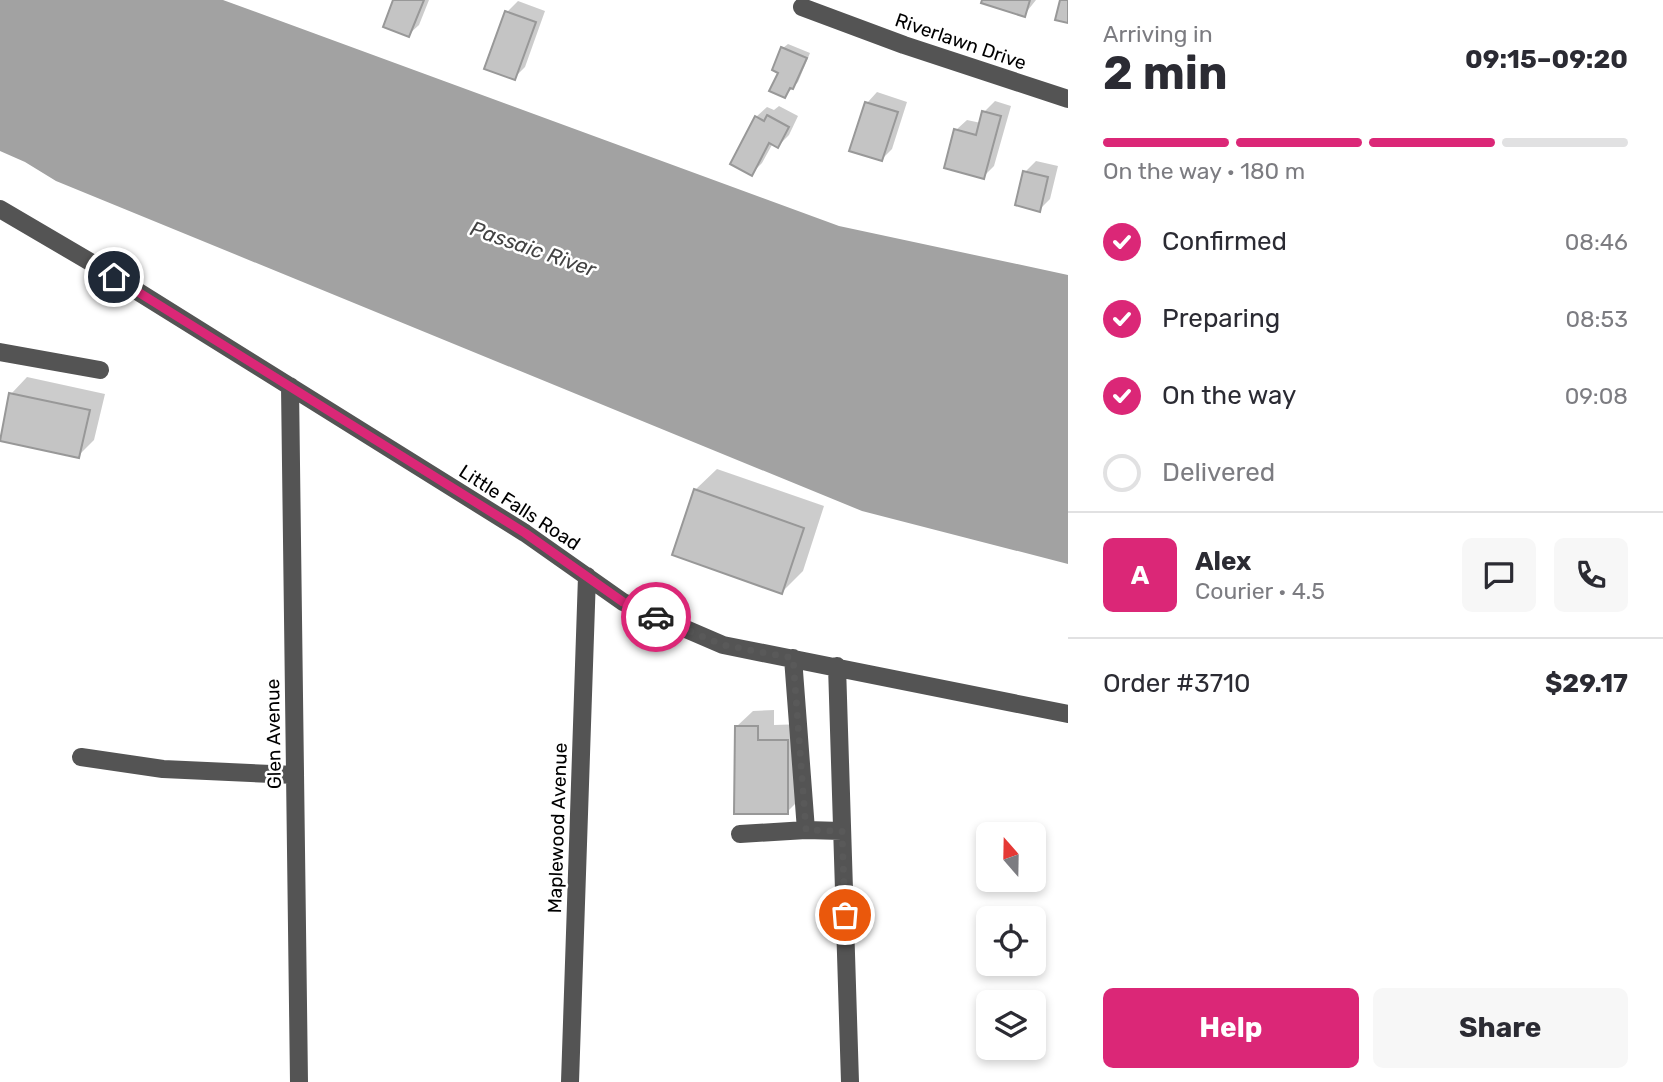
<!DOCTYPE html>
<meta charset="utf-8">
<style>
:root{--surface:#fff;--page:#f7f7f7;--text:#2b2b33;--muted:#7c7c81;--line:#e1e1e2;--accent:#db2777}
body{margin:0;font-family:Rubik,sans-serif;background:var(--page);color:var(--text);height:100vh;display:flex;flex-direction:column;font-size:26px;white-space:nowrap}
*{box-sizing:border-box;margin:0}
p{font-size:23px;color:var(--muted)}
.icon{flex:none;width:38px;height:38px;fill:none;stroke:currentColor;stroke-width:2;stroke-linecap:round;stroke-linejoin:round}
.map{position:relative;flex:1;overflow:hidden}
.details{display:flex;flex-direction:column;background:var(--surface);width:595px}
.details>*{flex:none}
.needle{width:46px;rotate:340deg}
.tools{position:absolute;left:976px;top:822px;display:grid;gap:14px}
.tools a{display:grid;place-items:center;width:70px;height:70px;border-radius:10px;background:var(--surface);box-shadow:0 4px 10px #0003;font-size:35px}
.pin{position:absolute;display:grid;place-items:center;width:60px;height:60px;color:#fff;margin:-30px;border:4px solid #fff;border-radius:50%;box-shadow:0 2px 7px #0007}
.courier{position:absolute;display:grid;place-items:center;width:70px;height:70px;margin:-35px;border:5px solid #db2777;border-radius:50%;background:#fff;color:#222;box-shadow:0 2px 9px #0007}
.head em{font-style:normal;font-weight:700}
.head div{display:flex;flex-direction:column-reverse}
.head{display:flex;align-items:center;justify-content:space-between;height:119px;padding:0 35px}
h1{font-size:46px;font-weight:700;line-height:52px}
.bar{display:grid;grid-template-columns:repeat(4,1fr);gap:10px 7px;align-content:center;height:84px;padding:0 35px}
.bar i{height:9px;border-radius:5px;background:var(--line)}
.bar .on{background:var(--accent)}
.bar p{grid-column:span 4}
.line{display:flex;align-items:center;gap:18px;padding:0 35px;border-top:2px solid var(--line)}
.line div{flex:1}
.round{display:grid;place-items:center;flex:none;width:74px;height:74px;border-radius:10px;background:var(--page)}
ol{padding:0 35px;list-style:none}
li{display:flex;align-items:center;gap:21px;height:77px}
li p{margin-inline-start:auto}
li .icon{padding:7px;border-radius:50%;background:var(--accent);color:#fff;stroke-width:4}
li:last-child{color:var(--muted)}
li i{width:38px;height:38px;border:4px solid var(--line);border-radius:50%}
.action{display:flex;gap:14px;margin-top:auto;padding:14px 35px}
.action a{flex:1;height:80px;border-radius:10px;background:var(--accent);color:#fff;font-size:28px;font-weight:700;line-height:80px;text-align:center}
.action a+a{background:var(--page);color:var(--text)}
main{display:flex;flex:1;min-height:0}
.map>svg:first-child{display:block}
.water{fill:#a2a2a2}
.shadow{fill:#0003}
.building{fill:#c4c4c4;stroke:#989898;stroke-width:2}
.lines{fill:none;stroke-linecap:round;stroke-linejoin:round}
.minor{stroke:#545454;stroke-width:18}
.done{stroke:#595959;stroke-width:7;stroke-dasharray:0 12.6}
.route{stroke:#db2777;stroke-width:9}
.labels{text-anchor:middle;stroke-width:5;stroke-linejoin:round;paint-order:stroke}
.street-label{font-size:19px;fill:#000;stroke:#fff}
.water-label{font-size:21px;font-style:italic;fill:#434343;stroke:#fff}
</style>
<main>
<div class="map">
<svg width="1068" height="1082" viewBox="0 0 1068 1082">
<rect width="100%" height="100%" fill="#fff"/>
<!-- water -->
<path class="water" d="M0,0H223L839,226L1068,275V564L862,511L56,181L25,162L0,151Z"/>
<!-- shadow -->
<path class="shadow" d="M395,0H429L419,25L408,35Z
M984,0H1036L1024,15Z
M518,1L545,11L525,67L514,78L507,12Z
M788,44L810,53L798,82L785,96L780,72L783,48Z
M877,92L907,102L892,149L882,159L867,103Z
M995,101L1011,106L994,166L983,177L956,130L967,120L981,123L984,112Z
M779,106L798,116L789,135L778,146L773,143L762,163L752,173L756,117L767,107L774,110Z
M1036,161L1058,166L1050,199L1039,210L1025,172Z
M27,377L105,394L94,440L78,456L11,394Z
M717,469L824,506L803,571L782,592L695,490Z
M774,710V725L804,724L803,796L787,812L736,727L753,711Z"/>
<!-- building -->
<path class="building" d="M393,0H424L409,37L383,27Z
M982,0H1030L1025,17L981,3Z
M1060,0H1068V23L1055,20Z
M505,11L536,22L515,80L484,69Z
M781,47L807,58L793,89L790,88L785,98L769,91L778,73L772,70Z
M865,102L898,112L882,161L849,151Z
M982,111L1001,116L984,179L944,168L954,129L976,135Z
M767,115L789,127L778,148L769,143L752,176L730,164L755,116L764,121Z
M1023,171L1048,177L1040,212L1015,205Z
M9,393L90,410L79,458L0,441Z
M694,489L804,528L782,594L672,555Z
M735,726H758V740H788V814H734Z"/>
<g class="lines">
<!-- minor -->
<path class="minor" d="M802,7L904,45L1068,99
M0,209L92,263L525,533L623,602L723,645L1068,714
M0,352L100,370
M290,386L299,1082
M793,658L806,830L842,831
M837,666L850,1082
M81,757L163,769L295,775
M740,834L806,830
M570,1082L587,576"/>
</g>
<g class="lines">
<!-- done -->
<path class="done" d="M656,617L723,645L793,658L806,830L842,831L845,915"/>
<!-- route -->
<path class="route" d="M114,277L525,533L623,602L656,617"/>
</g>
<g class="labels">
<!-- street labels -->
<g class="street-label">
<text transform="translate(961 41) rotate(19)" y="7">Riverlawn Drive</text>
<text transform="translate(520 507) rotate(33)" y="7">Little Falls Road</text>
<text transform="translate(273 734) rotate(-91)" y="7">Glen Avenue</text>
<text transform="translate(557 828) rotate(-88)" y="7">Maplewood Avenue</text>
</g>
<!-- water labels -->
<g class="water-label">
<text transform="translate(533 249) rotate(19)" y="7">Passaic River</text>
</g>
</g>
</svg>
<div class="tools">
<a><svg class="needle" viewBox="-14 -14 28 28"><path d="M0-13l5 13h-10z" fill="#e53935"/><path d="M0 13l5-13h-10z" fill="#7c7c81"/></svg></a>
<a><svg class="icon" aria-label="locate" viewBox="0 0 24 24"><circle cx="12" cy="12" r="6"/><path d="M12 2v4M12 18v4M2 12h4M18 12h4"/></svg></a>
<a><svg class="icon" aria-label="layers" viewBox="0 0 24 24"><path d="M12 4l9 5-9 5-9-5zM3 14l9 5 9-5"/></svg></a>
</div>
<div class="pin" style="left:845px;top:915px;background:#ea580c"><svg class="icon" aria-label="bag" viewBox="0 0 24 24"><path d="M5 8h14l-1 12H6zM9 8a3 3 0 0 1 6 0"/></svg></div>
<div class="pin" style="left:114px;top:277px;background:#1f2937"><svg class="icon" aria-label="home" viewBox="0 0 24 24"><path d="M3 11l9-7 9 7M6 9v11h12V9"/></svg></div>
<div class="courier" style="left:656px;top:617px"><svg class="icon" aria-label="car" viewBox="0 0 24 24"><path d="M5 17H2v-5l4-1 3-4h7l3 4 3 1v5h-3M9 17h6M6 11h13"/><circle cx="7" cy="17" r="2"/><circle cx="17" cy="17" r="2"/></svg></div>
</div>
<section class="details">
<div class="head"><div><h1>2 min</h1><p>Arriving in</p></div><em>09:15–09:20</em></div>
<div class="bar"><i class="on"></i><i class="on"></i><i class="on"></i><i></i><p>On the way · 180 m</p></div>
<ol>
<li><svg class="icon" aria-label="check" viewBox="0 0 24 24"><path d="M5 12l5 5 9-10"/></svg>Confirmed<p>08:46</p></li>
<li><svg class="icon" aria-label="check" viewBox="0 0 24 24"><path d="M5 12l5 5 9-10"/></svg>Preparing<p>08:53</p></li>
<li><svg class="icon" aria-label="check" viewBox="0 0 24 24"><path d="M5 12l5 5 9-10"/></svg>On the way<p>09:08</p></li>
<li><i></i>Delivered</li>
</ol>
<div class="line" style="height:126px"><b class="round" style="background:var(--accent);color:#fff">A</b><div><b>Alex</b><p>Courier · 4.5</p></div><a class="round"><svg class="icon" aria-label="chat" viewBox="0 0 24 24"><path d="M4 5h16v11H9l-5 4z"/></svg></a><a class="round"><svg class="icon" aria-label="phone" viewBox="0 0 24 24"><path d="M5 4h4l2 5-3 2q2 4 5 5l2-3 5 2v4C11 20 4 13 5 4z"/></svg></a></div>
<div class="line" style="height:91px"><div>Order #3710</div><b>$29.17</b></div>
<div class="action"><a>Help</a><a>Share</a></div>
</section>
</main>
